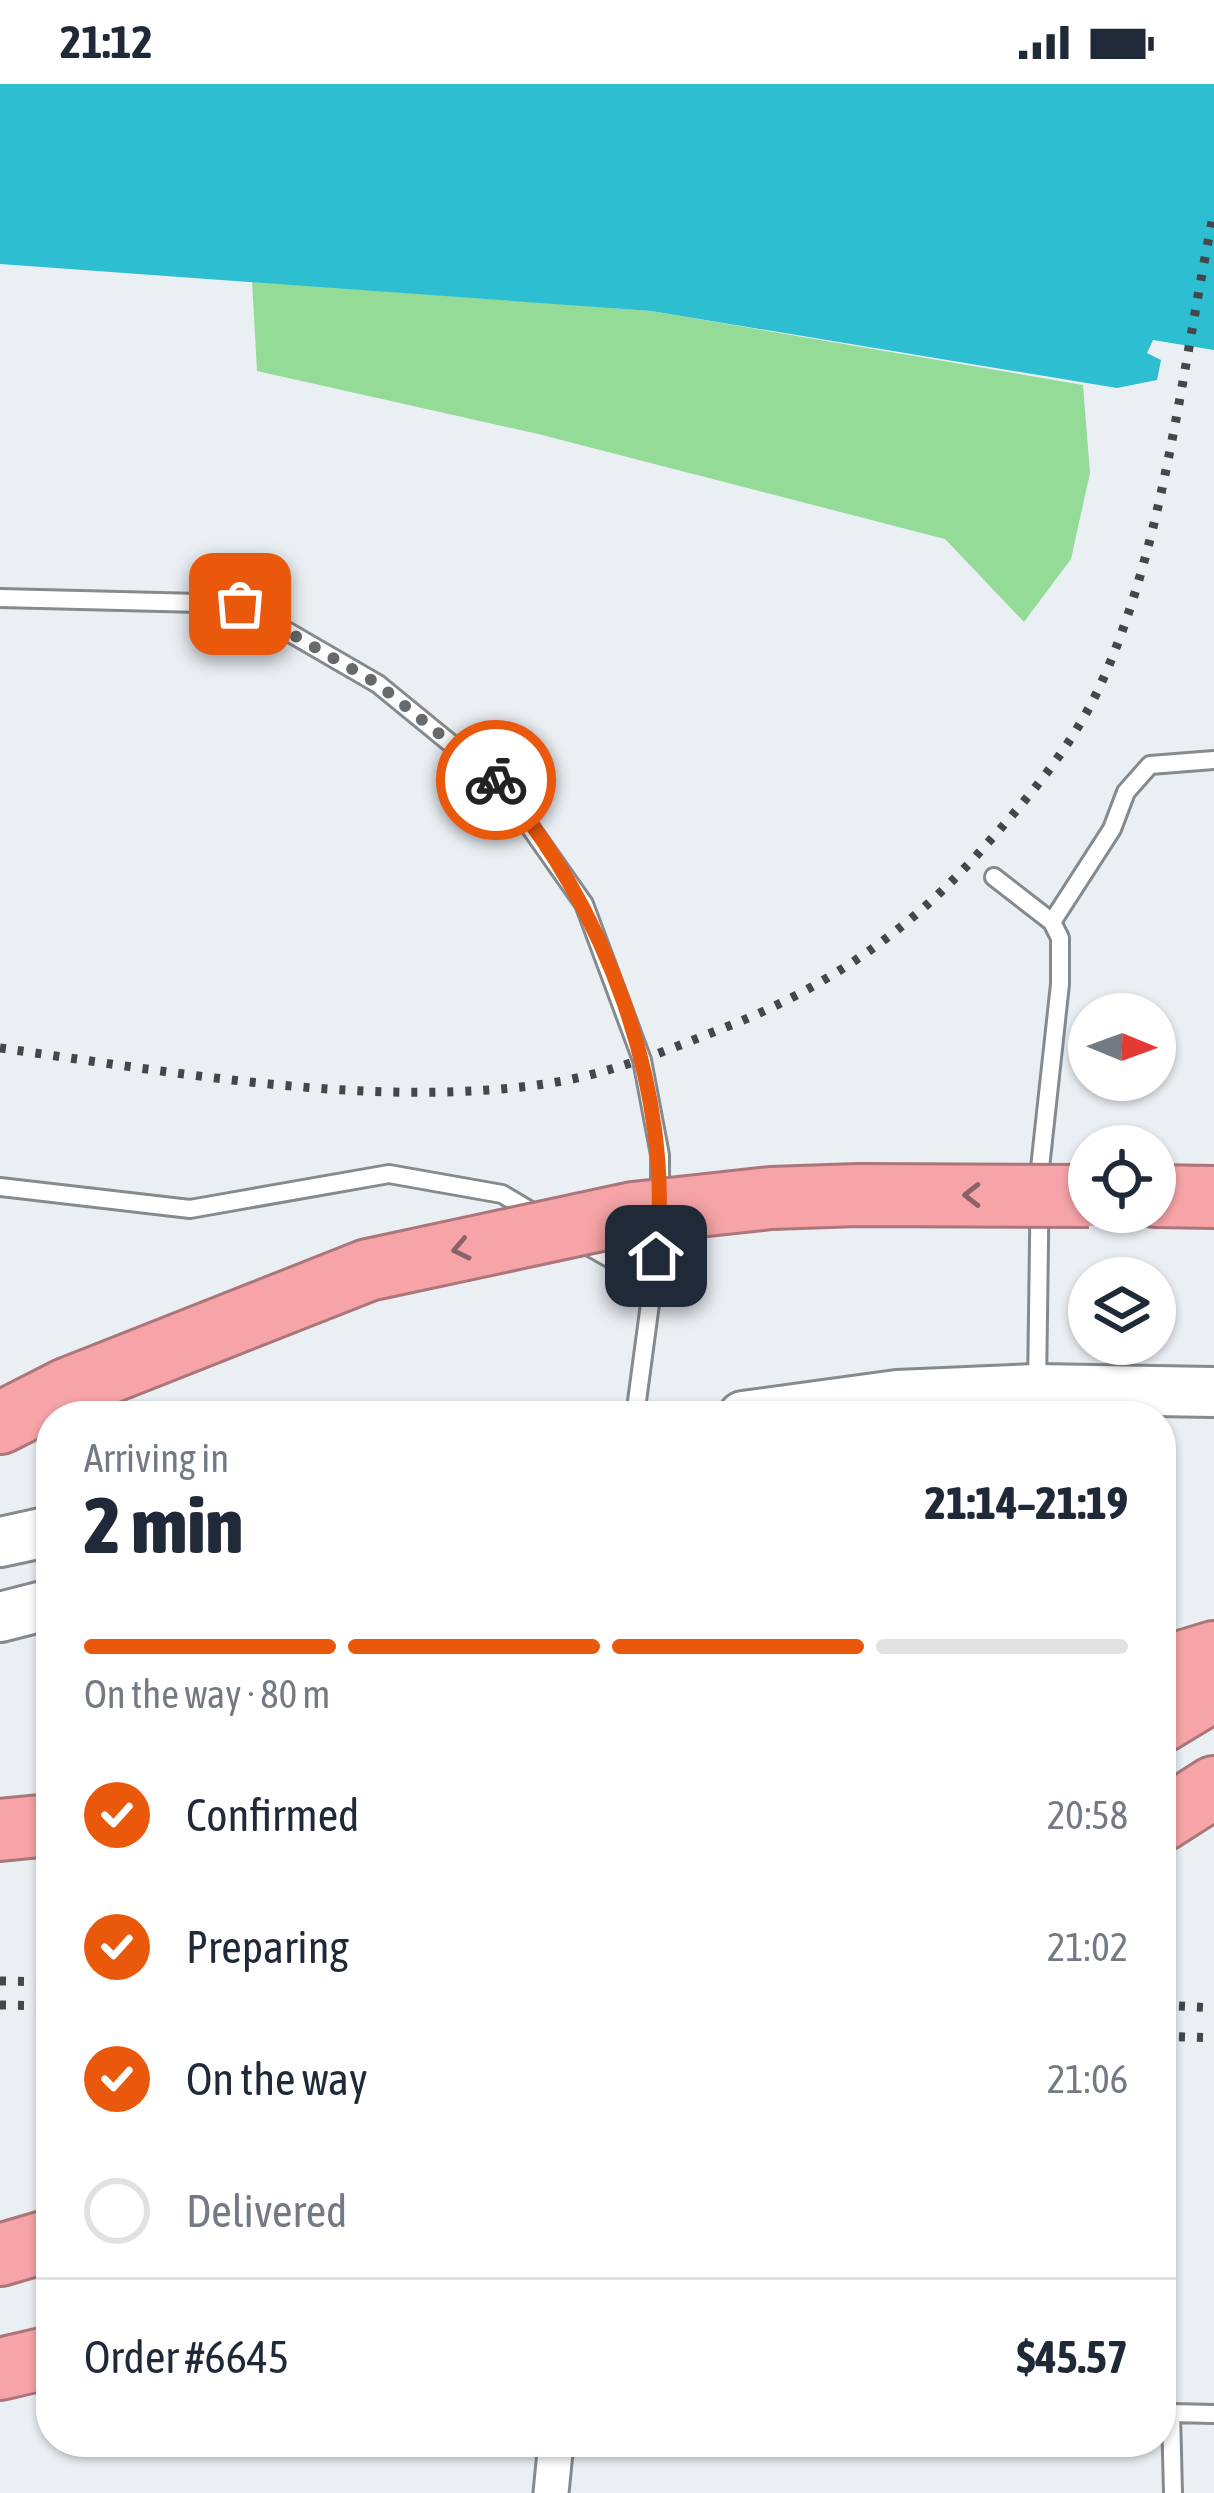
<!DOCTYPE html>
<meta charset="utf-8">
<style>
:root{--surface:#fff;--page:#f2f2f3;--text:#1f2937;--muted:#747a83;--line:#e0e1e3;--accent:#ea580c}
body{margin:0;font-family:"Asap Condensed",sans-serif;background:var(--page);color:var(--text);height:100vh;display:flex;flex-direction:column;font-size:45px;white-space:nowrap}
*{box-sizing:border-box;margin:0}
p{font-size:39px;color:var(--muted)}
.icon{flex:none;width:66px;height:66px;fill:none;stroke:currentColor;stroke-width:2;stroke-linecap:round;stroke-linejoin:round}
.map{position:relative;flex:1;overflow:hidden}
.drawer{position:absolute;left:36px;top:1317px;width:1140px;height:1056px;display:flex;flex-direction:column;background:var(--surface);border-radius:48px;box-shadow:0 3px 9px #0004}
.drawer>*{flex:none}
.needle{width:78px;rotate:91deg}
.buttons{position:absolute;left:1068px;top:909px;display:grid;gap:24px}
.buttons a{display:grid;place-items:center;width:108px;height:108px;border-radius:50%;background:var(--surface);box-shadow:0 3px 9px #0004;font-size:60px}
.pin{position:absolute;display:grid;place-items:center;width:102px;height:102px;color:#fff;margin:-51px;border-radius:24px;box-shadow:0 6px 18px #0006}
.courier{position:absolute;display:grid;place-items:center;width:120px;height:120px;margin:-60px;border:9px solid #ea580c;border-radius:50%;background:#fff;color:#222;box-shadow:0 3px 15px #0007}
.overview em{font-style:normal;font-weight:800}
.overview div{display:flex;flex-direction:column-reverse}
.overview{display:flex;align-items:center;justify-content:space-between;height:204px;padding:0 48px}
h1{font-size:78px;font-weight:800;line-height:90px}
.bar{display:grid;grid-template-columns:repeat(4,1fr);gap:18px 12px;align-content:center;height:144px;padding:0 48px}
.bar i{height:15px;border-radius:9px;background:var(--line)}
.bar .selected{background:var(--accent)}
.bar p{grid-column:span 4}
.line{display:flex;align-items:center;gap:30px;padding:0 48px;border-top:3px solid var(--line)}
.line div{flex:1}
ol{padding:0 48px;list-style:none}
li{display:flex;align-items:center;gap:36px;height:132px}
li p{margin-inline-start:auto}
li .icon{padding:12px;border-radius:50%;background:var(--accent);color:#fff;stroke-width:4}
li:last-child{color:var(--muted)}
li i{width:66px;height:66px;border:6px solid var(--line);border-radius:50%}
.status{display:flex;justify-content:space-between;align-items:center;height:84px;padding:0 60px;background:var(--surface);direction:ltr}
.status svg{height:33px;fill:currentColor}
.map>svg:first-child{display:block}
.green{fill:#95db98}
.water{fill:#2dbed1}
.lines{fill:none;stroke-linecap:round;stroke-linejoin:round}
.service-casing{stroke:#858a8f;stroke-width:22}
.minor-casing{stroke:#858a8f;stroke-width:39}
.secondary-casing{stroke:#858a8f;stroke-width:54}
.motorway-casing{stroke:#ab7679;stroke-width:66}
.service{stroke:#fff;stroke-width:16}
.minor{stroke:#fff;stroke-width:33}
.secondary{stroke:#fff;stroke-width:48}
.motorway{stroke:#f6a4a7;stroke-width:60}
.rail{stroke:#444649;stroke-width:9;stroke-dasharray:6 12;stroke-linecap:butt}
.motorway-bridge-casing{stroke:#ab7679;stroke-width:66;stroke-linecap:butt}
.motorway-bridge{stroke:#f6a4a7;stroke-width:60}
.oneway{stroke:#8b6366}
.done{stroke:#676a6d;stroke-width:12;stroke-dasharray:0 21.6}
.route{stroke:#ea580c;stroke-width:15}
</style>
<div class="status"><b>21:12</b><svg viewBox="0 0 49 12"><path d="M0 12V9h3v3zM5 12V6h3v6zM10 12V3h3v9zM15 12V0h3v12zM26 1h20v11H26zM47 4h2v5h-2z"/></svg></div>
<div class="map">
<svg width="1214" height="2409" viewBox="0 0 1214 2409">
<rect width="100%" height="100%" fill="#eaeff4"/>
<!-- green -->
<path class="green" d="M252,197L651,227L1083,301L1090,389L1071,475L1024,538L945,455L538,350L257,287Z"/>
<!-- water -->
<path class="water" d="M0,0H1214V266L1153,256L1147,269L1161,276L1157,296L1117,304L651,227L0,180Z"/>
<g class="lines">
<defs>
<path id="service" d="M0,514L240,520L378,600L499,699L584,820L642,976L660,1071V1145L635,1332
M994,793L1052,838L1060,854V900L1040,1084L1037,1304
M1052,838L1112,745L1126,708L1150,681L1214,676
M0,1103L190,1125L389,1090L502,1110L539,1132
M581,1158L653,1199
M1173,2409L1171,2329L1214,2330"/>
<path id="minor" d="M551,2409L556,2358"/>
<path id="secondary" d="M743,1332L897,1311L1036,1305L1214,1308
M0,1458L51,1447
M0,1533L51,1520"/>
<path id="motorway" d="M1155,1112L1214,1113
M0,1339L67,1305
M1161,1584L1214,1568
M1161,1638L1214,1606
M1161,1737L1214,1703
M0,1746L51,1741
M0,2171L51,2156
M0,2285L51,2273"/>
</defs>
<!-- service casing -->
<use href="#service" class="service-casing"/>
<!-- minor casing -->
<use href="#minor" class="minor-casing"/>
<!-- secondary casing -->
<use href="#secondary" class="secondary-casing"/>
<!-- motorway casing -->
<use href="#motorway" class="motorway-casing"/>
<!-- service -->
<use href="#service" class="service"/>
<!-- minor -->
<use href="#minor" class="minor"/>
<!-- secondary -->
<use href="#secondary" class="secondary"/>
<!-- motorway -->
<use href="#motorway" class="motorway"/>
<!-- rail -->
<path class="rail" d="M0,964C174,988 377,1026 551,999C608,990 663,968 716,947C819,908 902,853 976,772C1023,720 1069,668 1099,604C1165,461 1182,282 1214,128
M0,1897L51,1898
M0,1921L51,1922
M1161,1921L1214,1924
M1161,1952L1214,1954"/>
<defs>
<path id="motorway-bridge" d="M67,1305L368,1186L633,1129L771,1114L858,1111L1089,1112"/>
</defs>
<!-- motorway-bridge casing -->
<use href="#motorway-bridge" class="motorway-bridge-casing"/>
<!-- motorway-bridge -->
<use href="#motorway-bridge" class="motorway-bridge"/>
</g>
<!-- one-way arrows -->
<defs><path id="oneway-chevron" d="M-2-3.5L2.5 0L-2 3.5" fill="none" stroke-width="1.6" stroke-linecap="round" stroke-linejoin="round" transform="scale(3)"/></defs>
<g class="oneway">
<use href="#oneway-chevron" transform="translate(972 1111) rotate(-180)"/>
<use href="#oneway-chevron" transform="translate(461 1165) rotate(168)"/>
</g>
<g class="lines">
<!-- done -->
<path class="done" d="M240,520L378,600L496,696"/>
<!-- route -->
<path class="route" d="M496,696C604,818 676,1009 656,1172"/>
</g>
</svg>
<div class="buttons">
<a><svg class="needle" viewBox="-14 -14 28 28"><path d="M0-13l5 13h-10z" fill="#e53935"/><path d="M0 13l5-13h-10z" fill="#747a83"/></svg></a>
<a><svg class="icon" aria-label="locate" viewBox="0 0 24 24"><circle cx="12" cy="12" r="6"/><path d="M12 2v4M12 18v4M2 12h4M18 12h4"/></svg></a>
<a><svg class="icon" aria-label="layers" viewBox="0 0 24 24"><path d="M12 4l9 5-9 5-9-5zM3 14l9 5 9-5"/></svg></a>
</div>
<div class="pin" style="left:240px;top:520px;background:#ea580c"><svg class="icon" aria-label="bag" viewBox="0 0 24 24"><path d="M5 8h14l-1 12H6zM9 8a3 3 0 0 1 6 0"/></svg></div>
<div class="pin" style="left:656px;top:1172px;background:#1f2937"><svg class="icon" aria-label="home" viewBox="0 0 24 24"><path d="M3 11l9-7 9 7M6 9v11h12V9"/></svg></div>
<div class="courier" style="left:496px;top:696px"><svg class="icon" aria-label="bike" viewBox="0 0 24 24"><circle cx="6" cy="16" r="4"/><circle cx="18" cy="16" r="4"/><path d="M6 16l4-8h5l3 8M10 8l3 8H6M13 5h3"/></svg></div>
<section class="drawer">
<div class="overview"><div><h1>2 min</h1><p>Arriving in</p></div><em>21:14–21:19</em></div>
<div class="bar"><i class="selected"></i><i class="selected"></i><i class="selected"></i><i></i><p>On the way · 80 m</p></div>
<ol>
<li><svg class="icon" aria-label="check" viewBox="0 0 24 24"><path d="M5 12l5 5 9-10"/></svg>Confirmed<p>20:58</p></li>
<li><svg class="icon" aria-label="check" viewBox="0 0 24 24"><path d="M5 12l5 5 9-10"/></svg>Preparing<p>21:02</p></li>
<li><svg class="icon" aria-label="check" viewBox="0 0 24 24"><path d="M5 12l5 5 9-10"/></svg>On the way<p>21:06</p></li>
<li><i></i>Delivered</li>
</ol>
<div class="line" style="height:156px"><div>Order #6645</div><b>$45.57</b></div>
</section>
</div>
